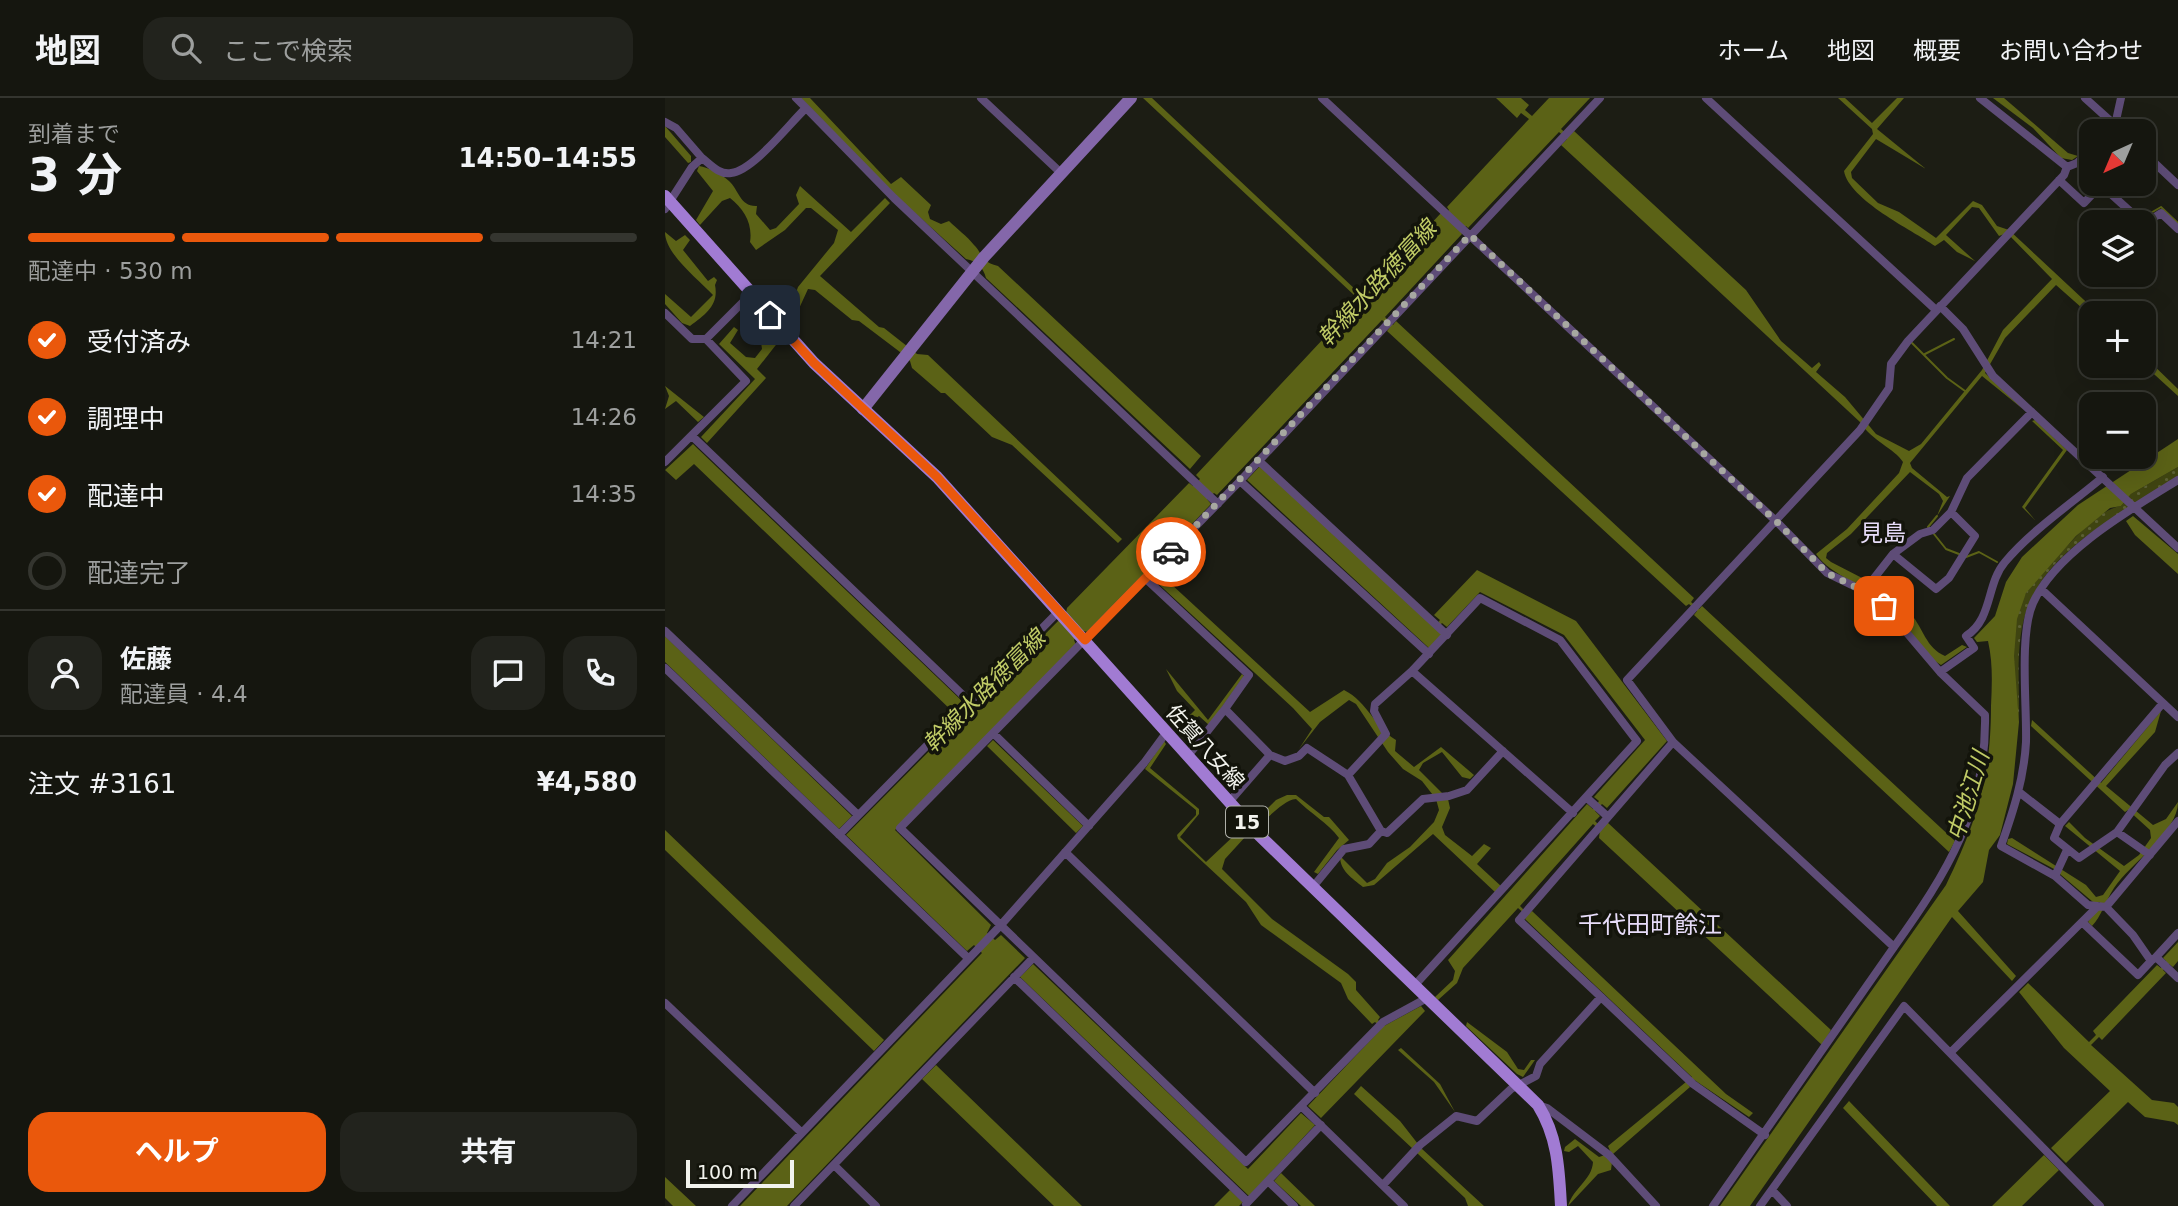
<!DOCTYPE html>
<html lang="ja">
<meta charset="utf-8">
<style>
:root{--surface:#15160f;--page:#22231d;--text:#f1f3f6;--muted:#9d9f9e;--line:#34352f;--accent:#ea580c}
body{margin:0;font-family:"DejaVu Sans","Noto Sans JP",sans-serif;background:var(--page);color:var(--text);height:100vh;display:flex;flex-direction:column;font-size:26px;white-space:nowrap}
*{box-sizing:border-box;margin:0}
p{font-size:23px;color:var(--muted)}
.icon{flex:none;width:38px;height:38px;fill:none;stroke:currentColor;stroke-width:2;stroke-linecap:round;stroke-linejoin:round}
.map{position:relative;flex:1;overflow:hidden}
.side{display:flex;flex-direction:column;background:var(--surface);width:665px}
.side>*{flex:none}
.needle{width:46px;rotate:224deg}
.tools{position:absolute;left:1414px;top:21px;display:grid;gap:14px}
.tools a{display:grid;place-items:center;width:77px;height:77px;border-radius:14px;background:var(--surface);box-shadow:0 7px 28px #0002,0 0 0 2px var(--line);font-size:35px}
.scale{position:absolute;left:21px;bottom:18px;width:108px;box-sizing:border-box;padding-left:7px;border:4px solid #f2f3ed;border-top:0;font-size:19px;line-height:24px;white-space:nowrap;color:#f2f3ed;-webkit-text-stroke:5px #13140b;paint-order:stroke}
.pin{position:absolute;display:grid;place-items:center;width:60px;height:60px;color:#fff;margin:-30px;border-radius:14px;box-shadow:0 4px 10px #0006}
.courier{position:absolute;display:grid;place-items:center;width:70px;height:70px;margin:-35px;border:5px solid #ea580c;border-radius:50%;background:#fff;color:#222;box-shadow:0 2px 9px #0007}
.summary em{font-style:normal;font-weight:700}
.summary div{display:flex;flex-direction:column-reverse}
.summary{display:flex;align-items:center;justify-content:space-between;height:119px;padding:0 28px}
h1{font-size:46px;font-weight:700;line-height:52px}
.bar{display:grid;grid-template-columns:repeat(4,1fr);gap:10px 7px;align-content:center;height:84px;padding:0 28px}
.bar i{height:9px;border-radius:5px;background:var(--line)}
.bar .active{background:var(--accent)}
.bar p{grid-column:span 4}
.line{display:flex;align-items:center;gap:18px;padding:0 28px;border-top:2px solid var(--line)}
.line div{flex:1}
.round{display:grid;place-items:center;flex:none;width:74px;height:74px;border-radius:21px;background:var(--page)}
ol{padding:0 28px;list-style:none}
li{display:flex;align-items:center;gap:21px;height:77px}
li p{margin-inline-start:auto}
li .icon{padding:7px;border-radius:50%;background:var(--accent);color:#fff;stroke-width:4}
li:last-child{color:var(--muted)}
li i{width:38px;height:38px;border:4px solid var(--line);border-radius:50%}
.cta{display:flex;gap:14px;margin-top:auto;padding:14px 28px}
.cta a{flex:1;height:80px;border-radius:21px;background:var(--accent);color:#fff;font-size:28px;font-weight:700;line-height:80px;text-align:center}
.cta a+a{background:var(--page);color:var(--text)}
header{display:flex;align-items:center;gap:42px;box-sizing:border-box;height:98px;padding:0 35px;background:var(--surface);border-bottom:2px solid var(--line)}
header strong{font-size:33px}
nav{display:flex;gap:38px;margin-inline-start:auto;font-size:24px}
.search{width:490px;height:63px;background:var(--page);display:flex;align-items:center;gap:18px;box-sizing:border-box;padding:0 24px;border-radius:21px;color:var(--muted);font-size:26px}
main{display:flex;flex:1;min-height:0}
.map>svg:first-child{display:block}
.grass{fill:url(#grass-dots)}
.water{fill:#5b6216}
.lines{fill:none;stroke-linecap:round;stroke-linejoin:round}
.stream{stroke:#5b6216;stroke-width:2}
.street{stroke:#5e4c77;stroke-width:8}
.secondary{stroke:#8467aa;stroke-width:12}
.primary{stroke:#a17bd3;stroke-width:12}
.done{stroke:#a7a8a1;stroke-width:7;stroke-dasharray:0 12.6}
.route{stroke:#ea580c;stroke-width:9}
.labels{text-anchor:middle;stroke-width:7;stroke-linejoin:round;paint-order:stroke}
.shield{fill:#13140b;stroke:#afb0a9;stroke-width:2}
.shield-label{font-size:19px;font-weight:bold;fill:#f2f3ed}
.street-label{font-size:21px;fill:#f2f3ed;stroke:#13140b}
.water-label{font-size:23px;font-style:italic;fill:#c0cb66;stroke:#13140b}
.neighbourhood-label{font-size:23px;fill:#e8ddfa;stroke:#13140b}
.quarter-label{font-size:24px;fill:#e8ddfa;stroke:#13140b}
</style>
<header>
<strong>地図</strong>
<div class="search"><svg class="icon" aria-label="search" viewBox="0 0 24 24"><circle cx="10" cy="10" r="6"/><path d="M15 15l6 6"/></svg>ここで検索</div>
<nav><a>ホーム</a><a>地図</a><a>概要</a><a>お問い合わせ</a></nav>
</header>
<main>
<section class="side">
<div class="summary"><div><h1>3 分</h1><p>到着まで</p></div><em>14:50–14:55</em></div>
<div class="bar"><i class="active"></i><i class="active"></i><i class="active"></i><i></i><p>配達中 · 530 m</p></div>
<ol>
<li><svg class="icon" aria-label="check" viewBox="0 0 24 24"><path d="M5 12l5 5 9-10"/></svg>受付済み<p>14:21</p></li>
<li><svg class="icon" aria-label="check" viewBox="0 0 24 24"><path d="M5 12l5 5 9-10"/></svg>調理中<p>14:26</p></li>
<li><svg class="icon" aria-label="check" viewBox="0 0 24 24"><path d="M5 12l5 5 9-10"/></svg>配達中<p>14:35</p></li>
<li><i></i>配達完了</li>
</ol>
<div class="line" style="height:126px"><a class="round"><svg class="icon" aria-label="person" viewBox="0 0 24 24"><circle cx="12" cy="8" r="4"/><path d="M4 21q1-7 8-7t8 7"/></svg></a><div><b>佐藤</b><p>配達員 · 4.4</p></div><a class="round"><svg class="icon" aria-label="chat" viewBox="0 0 24 24"><path d="M4 5h16v11H9l-5 4z"/></svg></a><a class="round"><svg class="icon" aria-label="phone" viewBox="0 0 24 24"><path d="M5 4h4l2 5-3 2q2 4 5 5l2-3 5 2v4C11 20 4 13 5 4z"/></svg></a></div>
<div class="line" style="height:91px"><div>注文 #3161</div><b>¥4,580</b></div>
<div class="cta"><a>ヘルプ</a><a>共有</a></div>
</section>
<div class="map">
<svg width="1513" height="1108" viewBox="0 0 1513 1108">
<defs>
<pattern id="grass-dots" width="8" height="8" patternUnits="userSpaceOnUse" patternTransform="scale(1.75)"><rect width="8" height="8" fill="#3f4411"/><path d="M2 2h.1M6 6h.1" fill="none" stroke="#5b5f34" stroke-width="1.8" stroke-linecap="round"/></pattern>
</defs>
<rect width="100%" height="100%" fill="#1c1d14"/>
<!-- grass -->
<path class="grass" d="M1513,369V379C1462,413 1388,447 1364,506C1349,541 1355,587 1354,624C1351,584 1340,532 1361,495C1372,477 1390,461 1404,446C1418,431 1437,411 1456,408L1466,396Z"/>
<!-- water -->
<path class="water" d="M136,0H145L226,86L236,79L266,107L263,114L265,121L276,126L284,123C292,131 302,138 309,147C319,157 314,163 333,168L536,358L525,371L321,180C318,169 312,163 301,161L229,96Z
M478,0H487L692,193L689,197Z
M831,0H856L864,7L860,12L867,18L884,0H925L896,31L904,38L909,33L1081,192L1116,243L1147,270L1154,264L1156,267L1151,274L1180,299L1211,336L1244,353L1256,346L1317,272L1338,232L1387,181L1342,135L1334,138L1314,110L1307,109L1281,137L1310,163L1292,154L1279,142L1270,148C1247,132 1184,102 1179,73L1208,36L1207,31L1173,0H1180L1207,25L1232,0H1239L1212,31L1261,71L1211,41L1186,74L1187,80L1213,105L1234,114L1271,140L1308,103L1317,107L1332,128L1344,132L1433,215H1426V218L1391,187L1340,240L1320,275L1359,312L1317,278L1245,365L1247,370L1282,399L1285,398L1272,418L1278,403L1274,396L1245,374L1186,436L1162,455L1161,460L1166,464L1199,481L1202,486L1208,484C1221,494 1236,503 1246,516C1258,530 1261,550 1280,558L1297,547L1302,549L1276,567C1258,557 1241,522 1222,506C1201,487 1166,478 1151,456L1182,431L1234,375L1238,364C1229,350 1208,344 1195,324L896,47L902,41L894,34L803,130L801,128L796,133L797,136L720,219L728,227L731,223L1029,500L1026,504L1034,511L1037,508L1290,743L1284,754L1029,517L1032,513L1024,506L1021,508L722,233L725,229L717,222L552,397L549,395L542,401L546,406L424,534L417,533L409,542L411,547L230,732L326,827L322,835L330,842L336,837L360,860L122,1108H75L317,855L309,847L302,853L181,737L401,515L402,510L524,385L528,388L535,381L531,377L776,115L779,118L784,112L782,109L864,21L856,15L852,20Z
M1328,0H1339L1403,55L1413,58L1407,62L1396,60L1368,30Z
M0,28L26,58V64L23,65L0,39Z
M34,68C43,69 58,77 64,83C74,92 75,109 92,108L91,116L105,132L111,130L134,106L131,97L135,88L186,134L220,100L225,105L155,178L214,229L219,230L252,256L263,257L457,441L453,445L347,347L327,339L280,295H276L247,270L245,263L235,254L194,223L187,222L150,192L143,191L126,228L121,223L133,189L169,145L173,132L146,110H141L120,132L91,152L85,144C88,126 79,111 65,100L57,103L35,127L31,122L48,93L32,73Z
M0,134L11,143L20,137L25,142L18,152L43,183L49,179L52,182L50,187C54,207 41,216 25,228L17,225L0,206V196L26,219L48,197C33,181 0,156 0,134Z
M69,229L73,232L65,245L81,259L90,260L97,251L96,244L91,241L95,235L109,238L114,243L92,271L101,280L42,345L36,339L90,281L54,246Z
M1479,258L1513,291V298L1479,267Z
M0,288L39,319L33,324L11,303L0,311L4,298Z
M1370,322L1402,352L1360,410L1370,422L1357,409L1398,352L1367,323Z
M1513,341V369L1466,396L1456,408L1445,410L1411,438L1361,495L1352,521L1349,558L1354,624L1348,686L1335,737L1324,752L1318,784L1293,813L1351,878L1347,883L1287,819L1085,1108H1055L1281,787C1312,723 1326,679 1326,608C1327,586 1328,565 1323,543L1312,544L1309,540L1330,518L1341,484L1357,459L1413,407Z
M28,346L32,350L297,603L287,613L29,366L11,382L0,372Z
M595,368L770,528L775,522L769,517L812,472L911,523L1002,643L942,710L937,706L930,713L935,718L930,723L937,730L942,724L1166,932L1157,947L934,740L935,732L928,726L855,808L863,816L867,813L1061,996L1088,1015L1084,1019L1028,981L1023,986L1025,989L948,1056L946,1072L933,1076L903,1108C908,1090 927,1082 928,1064L913,1048L904,1054L899,1053L900,1049L910,1041L934,1059L946,1055L943,1048L1027,979L860,821L862,818L853,810L798,870L792,885L773,902L770,899L788,882L790,873L783,862L922,706L928,711L934,703L929,699L980,642L899,537L815,494L782,529L777,525L772,530L777,536L764,550L582,382Z
M1468,418L1513,456V476L1470,437L1461,423Z
M493,474L645,614L679,592C703,604 710,630 731,642L730,653L749,669L776,649L809,677L805,681L797,679L777,654L758,665L754,672L783,701L785,710L777,729L780,737L807,758L819,746L826,750L812,766L837,789L831,795L768,736L709,787L698,789C687,780 675,773 675,758L702,785L710,781L722,765L745,749L769,724L774,712L771,701L757,683L738,671L723,654L691,606L684,602L655,624L634,651L647,631L628,610L487,480Z
M0,538L187,718L174,731L0,564Z
M501,571L543,622L577,576L579,578L544,627L534,618L512,634L510,632L530,612L512,593Z
M1496,613L1490,634L1441,688L1488,727L1501,721L1513,704C1513,734 1466,765 1449,790C1441,802 1436,819 1427,828L1423,824L1435,804H1428L1389,771L1342,746L1343,741L1347,740L1421,787L1431,799L1438,797L1455,773L1400,728L1404,724L1420,740L1459,768L1474,757L1486,740L1485,732L1463,712L1460,714L1366,628L1367,622L1436,685Z
M328,642L418,728L411,735L322,648Z
M499,643L501,646L485,670L534,711V716L515,739L541,764L575,732L581,738L560,761L557,771L607,821L683,876L691,884V892L715,919L713,922L719,928L756,908L760,913L656,1020L643,1008L717,930L710,924L707,926L683,901L676,885L596,827L581,804L513,741L512,737L531,717V712L480,671Z
M622,697H631L659,719H664L684,742L672,752L653,776L649,774L674,740C663,725 645,715 631,701C618,702 605,720 592,727L589,724L611,702Z
M0,732L219,942L209,953L0,752Z
M1513,844V863L1508,869L1504,866L1498,872L1501,875L1437,942L1434,939L1426,947L1487,1002L1509,1005L1513,1009V1027L1509,1024L1480,1019L1463,1004L1401,1065L1386,1050L1445,993L1399,950L1354,894L1363,885L1424,944L1431,937L1428,933L1492,867L1496,870L1501,863L1498,860Z
M368,866L583,1071L636,1015L650,1027L584,1098L355,879Z
M802,924L842,954L853,971L859,972L866,962H870L858,979L852,976L801,928Z
M736,950L775,986L790,1014L769,984L733,952Z
M271,967L417,1108H389L257,981Z
M696,988L735,1023L753,1046L748,1051L689,996Z
M1184,1003L1285,1108H1272L1178,1010Z
M756,1050L819,1108H803L800,1100L752,1055Z
M1379,1057L1394,1072L1357,1108H1327Z
M616,1075L650,1108H636L609,1083Z
M0,1079L31,1108H8L0,1100Z
M565,1092L578,1104L574,1108H549Z"/>
<g class="lines">
<!-- stream -->
<path class="stream" d="M1416,65L1426,74
M1477,120L1496,109L1513,125
M1247,245L1282,280L1300,293
M1260,256L1289,241
M1263,429L1272,418
M1269,436L1281,451L1294,456
M1301,459L1314,454L1332,464"/>
<!-- street -->
<path class="street" d="M131,0L141,10
M316,0L396,75
M657,0L1111,423L1162,475L1199,493L1219,508L1275,574L1320,617C1322,711 1282,775 1229,849L1008,644L962,582L1195,332L1224,290L1226,266L1243,243L1399,77L1402,69L1412,65L1426,51
M1041,0L1271,212
M1315,0L1402,69
M1420,0L1450,27L1456,0
M0,24L11,30L37,60
M1444,33L1450,27L1457,33
M1479,55L1513,87
M1394,82L1419,105L1436,87L1477,124
M0,111L27,69L37,60C45,66 54,77 66,75C88,73 124,26 141,10L229,100L553,406
M1479,126L1496,115L1513,131
M1275,208L1298,231L1328,278L1513,450
M0,215L27,241H41L81,283L0,364
M41,241L86,196
M27,338L305,604
M594,363L782,537
M1513,382C1466,411 1391,454 1368,505C1354,536 1362,608 1361,644C1359,681 1348,714 1336,748L1390,778L1423,807L1441,809L1468,837L1486,863L1491,859L1513,880
M575,383L764,556
M1228,456L1271,491L1284,480L1310,438L1286,414
M480,480L584,577L560,611L605,657L620,663L634,658L642,650L683,677
M1376,491L1513,619
M1199,493L1228,456L1255,436L1268,432L1286,414L1302,380L1367,314
M0,533L193,717
M0,570L303,860
M747,573L908,715
M1275,574L1309,550L1301,538C1328,521 1321,486 1340,464C1367,432 1406,406 1438,379
M328,635L424,728
M522,659L560,611
M1354,694L1395,726L1498,605
M922,700L942,718
M564,704L605,657
M1395,726L1389,740L1414,760L1452,734
M716,733L722,735L758,701L784,698L802,692L838,653
M174,737L394,513
M400,754L650,995
M1485,757L1452,734L1500,667L1513,655
M1390,778L1402,752
M647,790L679,751L704,746L716,733L683,677L721,636L709,613L710,606L747,573L815,500L895,542L972,643L749,888
M1441,809L1513,723
M1417,824L1473,877L1486,863
M1491,859L1513,835
M349,879L583,1104
M936,899L1028,986L1100,1037
M762,900L718,924L581,1064L235,730L575,383L935,0
M0,905L137,1035
M1286,954L1432,809
M873,1007L882,1010L944,1057L991,1108
M637,1009L739,1108
M169,1067L211,1108
M603,1083L629,1108
M718,1087L755,1047L791,1018L812,1023L846,991L871,978L875,966L936,899L854,822L1008,644
M1107,1092L1122,1108
M581,1106L656,1027
M67,1108L335,828L479,665L501,635
M129,1108L368,860
M1048,1108L1229,849
M1095,1108L1239,908L1435,1108"/>
<!-- secondary -->
<path class="secondary" d="M198,311L319,159L466,0"/>
<!-- primary -->
<path class="primary" d="M0,98L149,265L272,379L595,738L873,1007C893,1039 894,1072 896,1108"/>
</g>
<g class="lines">
<!-- done -->
<path class="done" d="M506,454L805,137L1111,423L1162,475L1199,493L1219,508"/>
<!-- route -->
<path class="route" d="M105,217L149,265L272,379L420,542L506,454"/>
</g>
<g class="labels">
<!-- shield labels -->
<rect class="shield" x="561" y="708.5" width="42" height="31" rx="5"/>
<g class="shield-label">
<text x="582" y="731">15</text>
</g>
<!-- street labels -->
<g class="street-label">
<text transform="translate(540 649) rotate(48)" y="7">佐賀八女線</text>
</g>
<!-- water labels -->
<g class="water-label">
<text transform="translate(712 185) rotate(-47)" y="8">幹線水路徳富線</text>
<text transform="translate(319 593) rotate(-45)" y="8">幹線水路徳富線</text>
<text transform="translate(1303 698) rotate(-73)" y="8">中池江川</text>
</g>
<!-- neighbourhood labels -->
<g class="neighbourhood-label">
<text x="1218" y="443">見島</text>
</g>
<!-- quarter labels -->
<g class="quarter-label">
<text x="985" y="835">千代田町餘江</text>
</g>
</g>
</svg>
<div class="tools">
<a><svg class="needle" viewBox="-14 -14 28 28"><path d="M0-13l5 13h-10z" fill="#e53935"/><path d="M0 13l5-13h-10z" fill="#9d9f9e"/></svg></a>
<a><svg class="icon" aria-label="layers" viewBox="0 0 24 24"><path d="M12 4l9 5-9 5-9-5zM3 14l9 5 9-5"/></svg></a>
<a>+</a>
<a>−</a>
</div>
<div class="scale">100 m</div>
<div class="pin" style="left:1219px;top:508px;background:#ea580c"><svg class="icon" aria-label="bag" viewBox="0 0 24 24"><path d="M5 8h14l-1 12H6zM9 8a3 3 0 0 1 6 0"/></svg></div>
<div class="pin" style="left:105px;top:217px;background:#1f2937"><svg class="icon" aria-label="home" viewBox="0 0 24 24"><path d="M3 11l9-7 9 7M6 9v11h12V9"/></svg></div>
<div class="courier" style="left:506px;top:454px"><svg class="icon" aria-label="car" viewBox="0 0 24 24"><path d="M5 17H2v-5l4-1 3-4h7l3 4 3 1v5h-3M9 17h6M6 11h13"/><circle cx="7" cy="17" r="2"/><circle cx="17" cy="17" r="2"/></svg></div>
</div>
</main>
